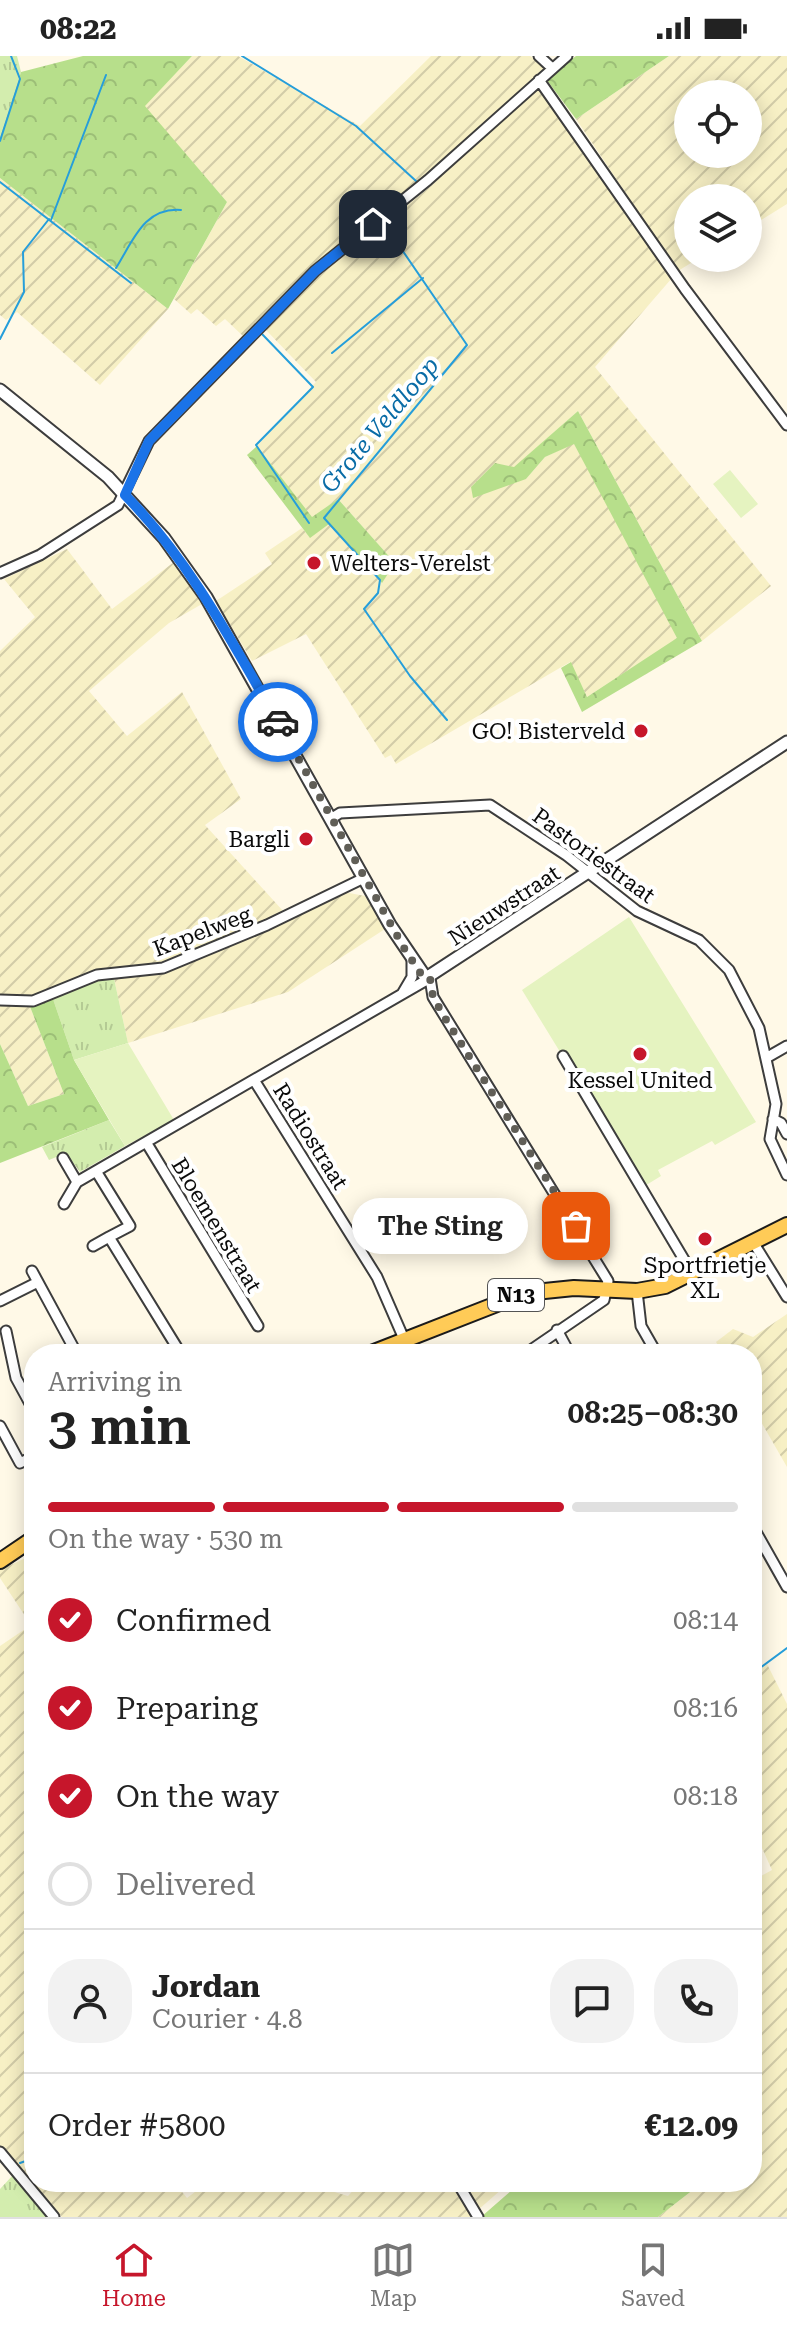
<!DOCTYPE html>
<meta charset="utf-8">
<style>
:root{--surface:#fff;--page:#f2f2f2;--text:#222;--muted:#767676;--line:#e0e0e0;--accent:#c6162b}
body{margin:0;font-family:"Roboto Serif",serif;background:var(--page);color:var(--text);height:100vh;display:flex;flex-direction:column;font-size:30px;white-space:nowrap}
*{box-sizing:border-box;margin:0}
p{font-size:26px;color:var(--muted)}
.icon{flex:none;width:44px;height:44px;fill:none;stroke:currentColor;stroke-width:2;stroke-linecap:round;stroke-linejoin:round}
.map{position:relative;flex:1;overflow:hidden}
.details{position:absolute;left:24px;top:1288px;width:738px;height:848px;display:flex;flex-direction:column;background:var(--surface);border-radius:32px;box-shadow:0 4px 20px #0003}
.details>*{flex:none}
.tools{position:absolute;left:674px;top:24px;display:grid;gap:16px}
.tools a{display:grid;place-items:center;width:88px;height:88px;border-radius:50%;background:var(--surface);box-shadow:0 4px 20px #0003;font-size:40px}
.pin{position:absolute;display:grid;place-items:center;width:68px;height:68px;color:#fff;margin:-34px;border-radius:16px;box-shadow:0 4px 12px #0006}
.courier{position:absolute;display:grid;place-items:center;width:80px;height:80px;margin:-40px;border:6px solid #1a73e8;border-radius:50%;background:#fff;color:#222;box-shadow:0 2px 10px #0007}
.bubble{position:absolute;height:56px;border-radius:28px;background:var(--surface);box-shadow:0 4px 20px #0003;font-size:26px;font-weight:600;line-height:56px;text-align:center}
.overview em{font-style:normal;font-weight:600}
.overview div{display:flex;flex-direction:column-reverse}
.overview{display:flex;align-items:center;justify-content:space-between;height:136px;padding:0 24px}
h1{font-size:52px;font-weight:600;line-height:60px}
.bar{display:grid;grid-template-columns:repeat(4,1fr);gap:12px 8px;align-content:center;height:96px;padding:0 24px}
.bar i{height:10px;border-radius:6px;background:var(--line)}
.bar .current{background:var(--accent)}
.bar p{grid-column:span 4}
.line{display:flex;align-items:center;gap:20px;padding:0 24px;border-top:2px solid var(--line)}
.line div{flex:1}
.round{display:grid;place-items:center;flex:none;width:84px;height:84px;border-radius:32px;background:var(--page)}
ol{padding:0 24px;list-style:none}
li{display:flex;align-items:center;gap:24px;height:88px}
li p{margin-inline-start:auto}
li .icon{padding:8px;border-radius:50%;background:var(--accent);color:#fff;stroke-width:4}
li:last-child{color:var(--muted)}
li i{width:44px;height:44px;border:4px solid var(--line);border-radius:50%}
.status{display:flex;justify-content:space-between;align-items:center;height:56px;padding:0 40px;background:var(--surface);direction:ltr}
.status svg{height:22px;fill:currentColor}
.menu{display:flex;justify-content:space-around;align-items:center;height:112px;border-top:2px solid var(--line);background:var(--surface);font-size:22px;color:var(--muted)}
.menu a{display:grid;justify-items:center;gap:4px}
.menu .current{color:var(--accent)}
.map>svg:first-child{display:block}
.farmland{fill:url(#farmland-furrows);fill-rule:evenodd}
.grass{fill:url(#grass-tufts)}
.forest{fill:url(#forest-crowns)}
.pitch{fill:#e5f3c0}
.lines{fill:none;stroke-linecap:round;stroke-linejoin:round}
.stream{stroke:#269eda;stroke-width:2}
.minor-casing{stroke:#3d3d3d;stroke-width:13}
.tertiary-casing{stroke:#3d3d3d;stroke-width:15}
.primary-casing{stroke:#1b1b1b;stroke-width:18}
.minor{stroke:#fff;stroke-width:9}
.tertiary{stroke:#fff;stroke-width:11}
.primary{stroke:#ffcb57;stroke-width:14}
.done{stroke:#605e57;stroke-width:8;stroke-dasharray:0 14.4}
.route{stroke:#1a73e8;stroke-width:10}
.poi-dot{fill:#c6162b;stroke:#fff;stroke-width:3}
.labels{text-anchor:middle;stroke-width:8;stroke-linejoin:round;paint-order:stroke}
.shield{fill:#fff;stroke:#545454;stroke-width:2}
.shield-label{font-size:20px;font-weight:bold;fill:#0a0a0a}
.poi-label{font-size:22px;fill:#0a0a0a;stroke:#fff;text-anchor:end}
.street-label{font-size:22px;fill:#0a0a0a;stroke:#fff}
.water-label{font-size:24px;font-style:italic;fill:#096ca6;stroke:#fff}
</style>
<div class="status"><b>08:22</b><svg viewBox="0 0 49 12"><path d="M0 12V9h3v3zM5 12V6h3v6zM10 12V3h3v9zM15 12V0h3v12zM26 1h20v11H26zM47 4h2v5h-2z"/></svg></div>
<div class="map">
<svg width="787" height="2161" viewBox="0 0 787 2161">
<defs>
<pattern id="farmland-furrows" width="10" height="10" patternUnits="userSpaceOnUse" patternTransform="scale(2)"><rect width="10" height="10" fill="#f7f0c5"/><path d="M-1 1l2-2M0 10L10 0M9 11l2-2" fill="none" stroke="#d2cca8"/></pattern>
<pattern id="grass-tufts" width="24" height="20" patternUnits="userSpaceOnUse" patternTransform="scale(2)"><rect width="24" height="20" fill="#d3edae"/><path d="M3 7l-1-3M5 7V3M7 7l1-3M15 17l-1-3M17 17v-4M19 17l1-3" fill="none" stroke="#b4ca94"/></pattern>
<pattern id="forest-crowns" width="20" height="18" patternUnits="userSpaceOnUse" patternTransform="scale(2)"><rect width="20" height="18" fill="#b7df8b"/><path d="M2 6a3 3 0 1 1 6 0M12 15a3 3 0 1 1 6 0" fill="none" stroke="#9cbe77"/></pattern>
</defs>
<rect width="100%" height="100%" fill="#fff9e7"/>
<!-- farmland -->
<path class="farmland" d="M192,0H238L360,70L431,0H530L544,12L434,114L328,199L243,280L225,263L216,270L197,253L191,258L174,243L227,146L144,50Z
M669,0H787V148L748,172V142H688V202H699L678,215L576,63ZM688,38H748V98H688Z
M534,33L540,34L672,222L595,311L771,530L702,585L578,355L514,412L526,423L545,401L574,387L678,582L587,641L570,606L396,708L391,699L385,702L306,578L252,605L216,545L272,508L265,497L302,472L310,481L329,468L381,527L394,506L338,443L312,462L257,390L316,326L266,274L318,221L432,129Z
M0,122L168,253L100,329L17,256L6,264L0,259Z
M67,493L112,553L174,506L202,548L169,567L89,635L127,680L182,636L241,743L205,769L284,856L164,910L114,914L37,942L9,941L0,939V595L35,561L4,523Z
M344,836L365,840L385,873L288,936L128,987L113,918L153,916Z
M0,946L29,948L64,1038L28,1050L0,988Z
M787,1258V1411L752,1350V1298H723L716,1286L733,1273L753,1281Z
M34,1498V2126H174L187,2142L208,2126H300L348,2140L361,2126H452L473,2161H62L0,2092V1590L31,1569L0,1522V1514Z
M767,1608L787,1648V2161H658L698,2130L695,2126H752V1825L772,1814L752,1770V1621Z
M461,2126H510L478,2154Z"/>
<!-- grass -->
<path class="grass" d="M0,0H17L21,16L0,81Z
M113,918L128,987L74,1004L53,943L90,925Z
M109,1064L125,1090L80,1116L66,1097L49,1104L42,1091Z
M14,2118L51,2161H0V2133Z"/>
<!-- forest -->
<path class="forest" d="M83,0H192L145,50L227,146L168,253L0,122V81L21,16Z
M576,0H669L576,63L546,23Z
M578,355L702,585L582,656L561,612L571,606L587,641L677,582L574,388L545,401L526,423L473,442L471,431L495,407L514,411Z
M257,390L312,461L338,443L395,507L382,527L329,468L310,482L247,399Z
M53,943L74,1004L109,1064L0,1107V988L28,1050L64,1038L29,948Z
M521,2126H695L698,2130L658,2161H481Z"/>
<!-- pitch -->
<path class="pitch" d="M730,414L758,448L741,462L713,428Z
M629,861L756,1066L715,1089L712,1085L658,1114L661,1120L643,1131L522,934Z
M128,987L174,1064L125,1090L74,1004Z"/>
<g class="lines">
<!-- stream -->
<path class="stream" d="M242,0L356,70L416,125
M0,85L20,23L11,0
M0,126L131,227
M389,161L425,133
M51,164L106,19
M383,166L467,289L324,462L380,524L378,537L364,553L410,620L447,664
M116,212C133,185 144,151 181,154
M323,215L331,208
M280,258L318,219
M262,278L313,331L256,389L309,467
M0,283L24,236L23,196L49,163
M332,297L423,222
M752,1618L787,1592
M20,2107L34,2102"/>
<defs>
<path id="minor" d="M539,0L552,12
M539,24L685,233L787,369
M0,517L40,499L118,449L149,385L315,215L428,124L567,0
M332,762L340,757L490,749L566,799L637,855L699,884L729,914L759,972L776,1048L770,1083L787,1119
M430,922L433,941L608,1225L604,1244L525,1298
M402,938L412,921V904
M0,944L33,945L97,919L163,912L267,869L364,822
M563,1000L692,1217
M766,1002L787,990
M254,1024L377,1221L404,1283
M773,1063L781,1067L787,1078
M146,1086L258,1270
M63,1102L77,1126
M96,1115L130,1170L109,1181L181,1298
M64,1148L77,1126L430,922
M753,1186L787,1241
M93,1190L109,1181
M32,1215L77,1298
M637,1235L641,1270L657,1298
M0,1245L38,1226
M557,1274L570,1298
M6,1275L16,1322L34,1355
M0,1370L20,1407L34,1400
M752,1469L787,1531
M0,2096L54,2161
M457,2126L478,2161"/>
<path id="tertiary" d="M0,334L108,421L164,482L206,541L390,869L426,922L787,686"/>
<path id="primary" d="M369,1298L525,1237L574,1232L637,1235L665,1230L787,1169
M0,1505L34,1482"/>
</defs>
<!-- minor casing -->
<use href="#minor" class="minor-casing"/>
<!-- tertiary casing -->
<use href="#tertiary" class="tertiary-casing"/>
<!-- primary casing -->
<use href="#primary" class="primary-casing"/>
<!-- minor -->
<use href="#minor" class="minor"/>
<!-- tertiary -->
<use href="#tertiary" class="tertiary"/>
<!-- primary -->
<use href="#primary" class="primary"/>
</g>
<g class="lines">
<!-- done -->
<path class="done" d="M278,666L404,892L423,921L430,922L433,941L445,962L576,1170"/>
<!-- route -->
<path class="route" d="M278,666C232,586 190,505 125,439L149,385L315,215L373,168"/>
</g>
<!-- markers -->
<g class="poi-dot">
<circle cx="314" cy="507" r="8"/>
<circle cx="641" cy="675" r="8"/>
<circle cx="306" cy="783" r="8"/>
<circle cx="640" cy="998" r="8"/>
<circle cx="705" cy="1183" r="8"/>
</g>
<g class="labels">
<!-- shield labels -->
<rect class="shield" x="488" y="1223" width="56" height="32" rx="6"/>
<g class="shield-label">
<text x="516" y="1246">N13</text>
</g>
<!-- poi labels -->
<g class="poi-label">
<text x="330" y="515" text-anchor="start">Welters-Verelst</text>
<text x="625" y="683">GO! Bisterveld</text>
<text x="290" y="791">Bargli</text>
<text x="640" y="1032" text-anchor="middle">Kessel United</text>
<text x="705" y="1217" text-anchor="middle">Sportfrietje<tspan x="705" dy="25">XL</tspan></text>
</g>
<!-- street labels -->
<g class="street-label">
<text transform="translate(594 799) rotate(36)" y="8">Pastoriestraat</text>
<text transform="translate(504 849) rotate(-33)" y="8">Nieuwstraat</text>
<text transform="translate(202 875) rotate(-21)" y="8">Kapelweg</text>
<text transform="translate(311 1080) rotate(58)" y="8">Radiostraat</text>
<text transform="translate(217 1169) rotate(59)" y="8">Bloemenstraat</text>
</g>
<!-- water labels -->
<g class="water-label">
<text transform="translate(380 369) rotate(-50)" y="8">Grote Veldloop</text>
</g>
</g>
</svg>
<div class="tools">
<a><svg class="icon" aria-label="locate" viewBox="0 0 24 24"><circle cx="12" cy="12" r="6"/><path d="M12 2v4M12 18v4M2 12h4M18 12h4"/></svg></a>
<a><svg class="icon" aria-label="layers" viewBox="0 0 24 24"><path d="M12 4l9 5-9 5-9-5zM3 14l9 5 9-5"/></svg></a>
</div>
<div class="pin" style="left:576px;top:1170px;background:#ea580c"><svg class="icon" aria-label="bag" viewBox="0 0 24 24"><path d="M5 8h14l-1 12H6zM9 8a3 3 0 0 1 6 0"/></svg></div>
<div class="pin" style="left:373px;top:168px;background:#1f2937"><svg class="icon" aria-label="home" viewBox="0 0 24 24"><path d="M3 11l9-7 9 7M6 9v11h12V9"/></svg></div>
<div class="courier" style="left:278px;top:666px"><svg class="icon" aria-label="car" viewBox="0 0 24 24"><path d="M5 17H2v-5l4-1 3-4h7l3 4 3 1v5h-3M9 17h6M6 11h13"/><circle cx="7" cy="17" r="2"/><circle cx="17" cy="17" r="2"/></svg></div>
<div class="bubble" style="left:352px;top:1142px;width:176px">The Sting</div>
<section class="details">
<div class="overview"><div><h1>3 min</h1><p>Arriving in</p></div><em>08:25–08:30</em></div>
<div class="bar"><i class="current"></i><i class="current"></i><i class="current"></i><i></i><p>On the way · 530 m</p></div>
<ol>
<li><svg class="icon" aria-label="check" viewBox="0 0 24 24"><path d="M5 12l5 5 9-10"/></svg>Confirmed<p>08:14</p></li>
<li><svg class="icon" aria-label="check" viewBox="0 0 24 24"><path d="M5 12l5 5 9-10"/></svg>Preparing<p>08:16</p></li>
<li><svg class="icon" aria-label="check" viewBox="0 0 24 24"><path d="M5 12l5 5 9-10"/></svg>On the way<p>08:18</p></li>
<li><i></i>Delivered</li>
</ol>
<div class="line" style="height:144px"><a class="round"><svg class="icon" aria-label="person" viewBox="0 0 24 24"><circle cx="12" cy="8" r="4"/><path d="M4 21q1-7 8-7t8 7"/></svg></a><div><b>Jordan</b><p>Courier · 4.8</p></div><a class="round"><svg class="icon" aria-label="chat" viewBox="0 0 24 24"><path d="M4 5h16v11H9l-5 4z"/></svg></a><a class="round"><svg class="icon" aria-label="phone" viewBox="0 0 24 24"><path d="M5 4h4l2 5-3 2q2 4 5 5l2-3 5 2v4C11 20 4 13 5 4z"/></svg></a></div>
<div class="line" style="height:104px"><div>Order #5800</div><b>€12.09</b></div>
</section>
</div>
<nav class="menu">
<a class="current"><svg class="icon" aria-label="home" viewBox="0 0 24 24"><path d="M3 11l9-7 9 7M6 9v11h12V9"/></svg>Home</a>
<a><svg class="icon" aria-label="map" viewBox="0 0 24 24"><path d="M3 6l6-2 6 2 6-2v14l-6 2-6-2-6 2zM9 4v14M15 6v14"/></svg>Map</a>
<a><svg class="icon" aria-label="saved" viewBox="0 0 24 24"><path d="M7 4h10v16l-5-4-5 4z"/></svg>Saved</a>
</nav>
